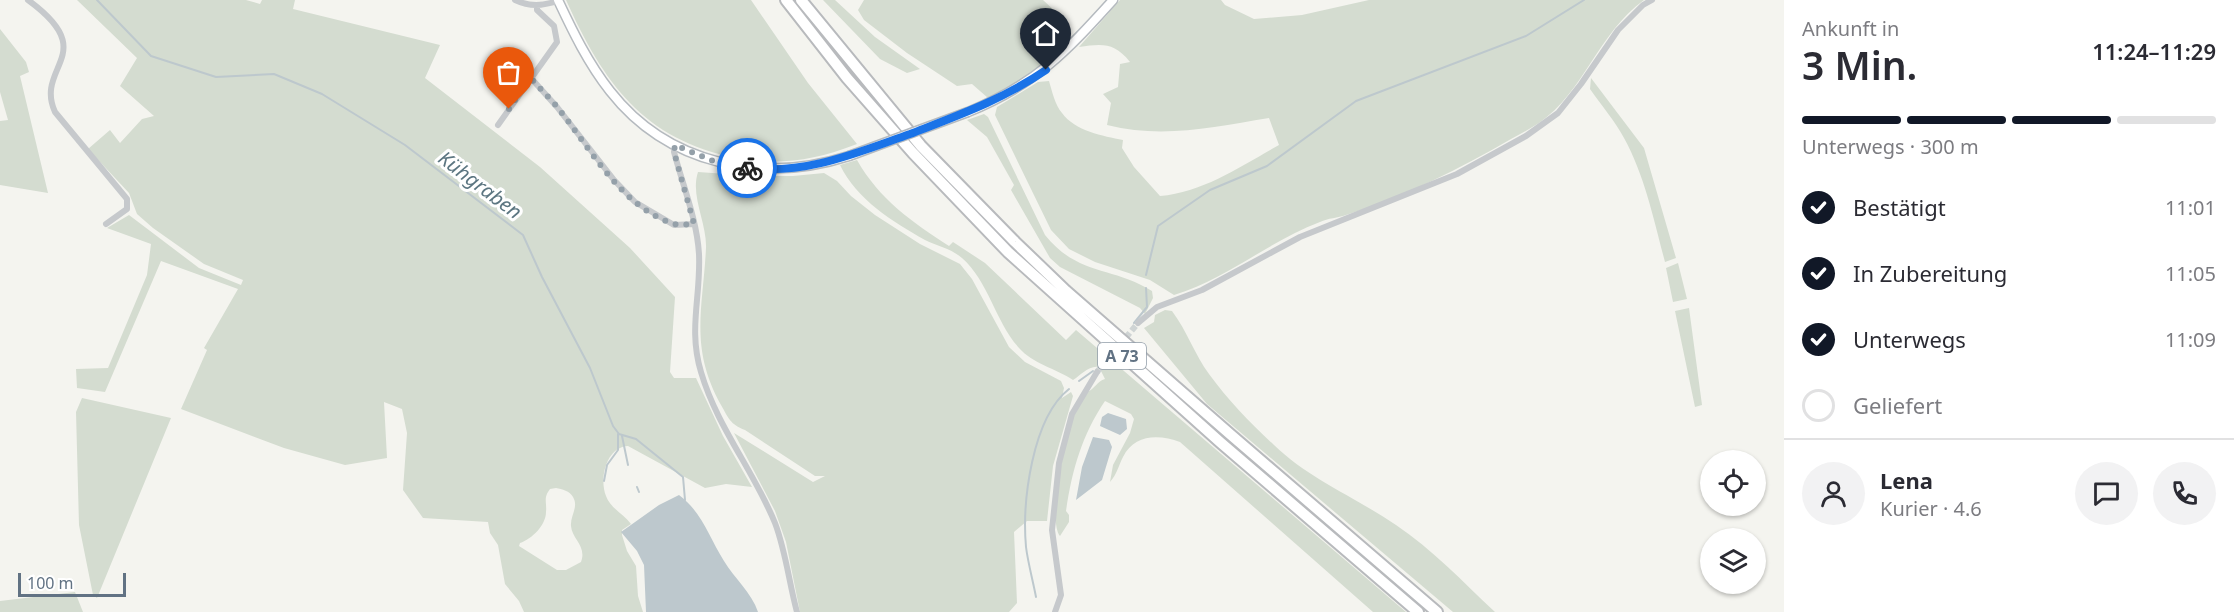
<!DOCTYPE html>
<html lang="de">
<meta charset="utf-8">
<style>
:root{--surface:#fff;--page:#f2f2f3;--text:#2b2b33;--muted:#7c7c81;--line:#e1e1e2;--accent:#111827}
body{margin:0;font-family:"Noto Sans",sans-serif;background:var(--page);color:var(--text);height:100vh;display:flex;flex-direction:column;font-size:22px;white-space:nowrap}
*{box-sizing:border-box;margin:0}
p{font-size:20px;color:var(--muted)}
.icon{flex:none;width:33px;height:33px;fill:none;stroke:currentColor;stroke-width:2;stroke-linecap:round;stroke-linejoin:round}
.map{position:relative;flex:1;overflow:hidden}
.side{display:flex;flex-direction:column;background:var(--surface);width:450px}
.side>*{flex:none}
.buttons{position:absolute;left:1700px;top:450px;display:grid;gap:12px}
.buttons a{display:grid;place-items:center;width:66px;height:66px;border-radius:50%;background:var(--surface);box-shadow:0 2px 4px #0004;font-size:30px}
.scale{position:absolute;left:18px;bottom:15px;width:108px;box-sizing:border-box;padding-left:6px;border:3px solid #617283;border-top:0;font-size:16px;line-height:21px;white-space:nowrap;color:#617283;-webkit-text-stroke:4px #fff;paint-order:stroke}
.pin{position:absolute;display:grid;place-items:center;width:51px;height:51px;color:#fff;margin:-62px -26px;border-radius:50% 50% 50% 0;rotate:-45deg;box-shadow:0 0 6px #0007}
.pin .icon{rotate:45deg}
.courier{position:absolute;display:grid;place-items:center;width:60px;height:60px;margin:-30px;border:4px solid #1a73e8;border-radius:50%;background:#fff;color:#222;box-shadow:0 2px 8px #0007}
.summary em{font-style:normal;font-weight:600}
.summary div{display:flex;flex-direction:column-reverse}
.summary{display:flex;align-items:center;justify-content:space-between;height:102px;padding:0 18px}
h1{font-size:39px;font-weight:600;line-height:45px}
.bar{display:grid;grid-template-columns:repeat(4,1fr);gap:9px 6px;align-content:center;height:72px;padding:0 18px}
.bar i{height:8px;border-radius:4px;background:var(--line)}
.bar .active{background:var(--accent)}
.bar p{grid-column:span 4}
.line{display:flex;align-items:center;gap:15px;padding:0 18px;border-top:2px solid var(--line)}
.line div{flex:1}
.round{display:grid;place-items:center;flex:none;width:63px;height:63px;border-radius:32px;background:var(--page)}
ol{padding:0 18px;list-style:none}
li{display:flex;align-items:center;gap:18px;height:66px}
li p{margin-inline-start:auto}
li .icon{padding:6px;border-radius:50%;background:var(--accent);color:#fff;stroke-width:4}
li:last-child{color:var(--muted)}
li i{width:33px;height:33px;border:3px solid var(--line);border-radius:50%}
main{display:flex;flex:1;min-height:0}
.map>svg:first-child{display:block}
.green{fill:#d4dcd0;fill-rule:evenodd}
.water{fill:#bdc8cd}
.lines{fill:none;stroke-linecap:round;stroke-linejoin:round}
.stream{stroke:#bdc8cd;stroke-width:2}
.street-tunnel{stroke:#cfd4d4;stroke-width:6;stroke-dasharray:6 3;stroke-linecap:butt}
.secondary-casing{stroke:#b5babf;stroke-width:11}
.highway-casing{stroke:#b8babd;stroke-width:14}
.street{stroke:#c6c9cc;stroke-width:6}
.secondary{stroke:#fff;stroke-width:8}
.highway{stroke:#fff;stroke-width:10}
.secondary-bridge-casing{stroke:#b5babf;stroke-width:11;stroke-linecap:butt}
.secondary-bridge{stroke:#fff;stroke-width:8}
.done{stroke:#94a0a9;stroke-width:6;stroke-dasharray:0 10.8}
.route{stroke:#1a73e8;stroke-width:8}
.labels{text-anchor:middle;stroke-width:6;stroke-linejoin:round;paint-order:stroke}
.shield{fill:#fff;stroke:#909ca8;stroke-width:1.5}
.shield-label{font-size:16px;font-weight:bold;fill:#617283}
.water-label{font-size:20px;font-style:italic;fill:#5c7681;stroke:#fff}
</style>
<main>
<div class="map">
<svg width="1784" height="612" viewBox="0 0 1784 612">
<rect width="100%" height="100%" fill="#f4f4ef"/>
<!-- green -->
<path class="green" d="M77,0H246L260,4L262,0H295L293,9L440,45L425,78L540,167L630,248L675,297L670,372L674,378H696L723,436L752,487L726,484L705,488L628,446C606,447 599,479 606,496C610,508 624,514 631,524L622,530V535L627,551L636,566L638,596L643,612H524L519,601L505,584L498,545L490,533L488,522L423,518L403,490L407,433L402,409L384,402L387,458L345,465L284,448L181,409L207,350L204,348L238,289L161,261L105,392L77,388L76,369L108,368L147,275L151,244L107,228L129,215L199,268L241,285L243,280L204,264L153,228L137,214L129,193L88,149L110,130L120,143L142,119L154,116L120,86L137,58ZM556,488C562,489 570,491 573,497C579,507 570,516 571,526C572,539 587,546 581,562L566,570H557L519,546L520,543C532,539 546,525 546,512C547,502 543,498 550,489Z
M566,0H751L808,83L857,144C815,160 788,164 743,160V152L737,158C643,140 603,82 566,0Z
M823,0H835L875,37L920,69L907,73L880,59Z
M864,0H1043L1056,12L1041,17L1037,26L1045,48L1044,63L1015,84L988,98L972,84L957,86L907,53L864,20L858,10Z
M1120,0H1221L1225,5L1254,19L1302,15L1369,0H1644C1598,33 1584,92 1539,123C1530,129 1520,134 1511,139C1459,169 1404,197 1346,215C1338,218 1328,218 1320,222C1269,241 1227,279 1174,295L1150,280L1095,262L1069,249L1051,230L995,115L997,107L1038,82L1049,81C1052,91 1055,105 1062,113C1075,131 1103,136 1123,140L1122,148L1134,167L1160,196C1204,192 1241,166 1279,145L1269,118C1213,127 1163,139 1107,125L1111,103L1103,94L1118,87L1120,64L1130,62C1114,42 1102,44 1079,47Z
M0,29L26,62L29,72L20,76L48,193L0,185V121L8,120L0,92Z
M1591,78L1644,148L1676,258L1665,262C1654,221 1645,176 1624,138C1615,121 1601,105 1590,89Z
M984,114L988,117L1045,235C1078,276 1112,266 1152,291L1153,298L1145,314L1140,308L1060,267L1050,258L1011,190L1014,185L987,137L967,120Z
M857,160C879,199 912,222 949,246L953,242L985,263L1066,340L1076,330L1406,612H1373L1180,442C1159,434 1134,434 1123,457C1118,467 1117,474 1110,482L1113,465L1130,433L1134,419L1131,414L1105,401C1082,435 1072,470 1066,511L1069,515V522L1060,536C1047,520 1066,437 1073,417C1077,408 1082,400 1087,392C1095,389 1097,381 1105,379L1099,367C1089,365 1081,375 1073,380C1055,368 1033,364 1019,348C995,321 989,282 962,258C952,249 937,246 925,240C892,221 857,200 840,165Z
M698,172L755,176H793L824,173L837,181L851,196L875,215L920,244L960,264L972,279L1009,347L1025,362L1061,381L1064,388L1062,398L1071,392L1073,396L1053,466L1047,521H1027L1014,532L1017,603L1009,612H800L786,542L775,511L734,433L813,482L825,476H815L745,430C730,424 729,419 721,405C689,347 703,309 706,248C707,223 690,196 698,172Z
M1678,263L1687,299L1673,302L1666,268Z
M1689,308L1702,405L1695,407L1675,311Z
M1165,310L1172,311C1187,331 1195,355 1209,374C1228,400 1250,423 1274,445C1309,479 1355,497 1396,525C1432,549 1463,582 1495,612H1453L1207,404L1144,328L1154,322L1155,315Z
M82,398L171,418L97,598L93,595L79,525L76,412Z
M75,592L83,612H0V601Z"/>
<!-- water -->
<path class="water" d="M1108,413L1126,419L1127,429L1120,435L1100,426L1102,417Z
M1093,437L1109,440L1112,447L1102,480L1076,500L1082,467Z
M679,495C702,512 709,537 724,561C734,578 752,593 758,612H646L644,565L637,551L621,532L659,505Z"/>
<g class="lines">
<!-- stream -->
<path class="stream" d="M97,0L151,56L216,77L274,74L322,94L405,145L523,235L542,277L590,368L613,426L619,434L636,439L683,477L685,500
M1146,275L1158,226L1210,190L1267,166L1356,101L1526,36L1584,0
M1134,323L1147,307L1146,288
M1079,381L1093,371
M622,436L628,465
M604,481L607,465L618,450V434
M637,487L639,492
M1036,597C1033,581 1028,563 1026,547C1022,502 1032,418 1069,389"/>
<!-- street-tunnel -->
<path class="street-tunnel" d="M1097,372L1138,323"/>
<defs>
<path id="secondary" d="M558,0C573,32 588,63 610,91C668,165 762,184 849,156
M968,112C1036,84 1065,53 1113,0"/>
<path id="highway" d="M786,0L847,78L913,153L1008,252L1220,442L1418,612
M801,0L921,146L1015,242L1066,291L1231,435L1437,612"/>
</defs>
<!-- secondary casing -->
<use href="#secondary" class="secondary-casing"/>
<!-- highway casing -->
<use href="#highway" class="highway-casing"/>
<!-- street -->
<path class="street" d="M28,0C102,54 34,66 55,112L127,199V209L106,224
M515,0C530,7 542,6 558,1
M490,84L504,66H510L530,77L557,107L614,180L635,202L674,225L694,224
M498,125L557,42L554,26L537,10V6
M675,145L674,152C683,186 697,220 699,254C701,297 688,329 701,372C717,427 754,471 775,523C786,552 789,583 797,612
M1138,323L1157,307L1202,290L1300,237L1457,174L1526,136L1558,113L1581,84L1618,30L1643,5L1652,0
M1055,612L1061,595L1052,530L1059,463L1072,414L1097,372"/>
<!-- secondary -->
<use href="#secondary" class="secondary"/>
<!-- highway -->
<use href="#highway" class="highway"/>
<defs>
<path id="secondary-bridge" d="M849,156L968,112"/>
</defs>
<!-- secondary-bridge casing -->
<use href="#secondary-bridge" class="secondary-bridge-casing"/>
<!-- secondary-bridge -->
<use href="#secondary-bridge" class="secondary-bridge"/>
</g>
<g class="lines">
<!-- done -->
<path class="done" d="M509,109L530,77C539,88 549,97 558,108C590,148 620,205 671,223C678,226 686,224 694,224L674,152L675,145L718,163L747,168"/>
<!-- route -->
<path class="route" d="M747,168C806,175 856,153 910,134C959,115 1002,100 1046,70"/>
</g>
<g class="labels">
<!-- shield labels -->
<rect class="shield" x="1098" y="343" width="48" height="26" rx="4.5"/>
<g class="shield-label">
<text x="1122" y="362">A 73</text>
</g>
<!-- water labels -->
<g class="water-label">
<text transform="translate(480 185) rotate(37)" y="7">Kühgraben</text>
</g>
</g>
</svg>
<div class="buttons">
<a><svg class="icon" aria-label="locate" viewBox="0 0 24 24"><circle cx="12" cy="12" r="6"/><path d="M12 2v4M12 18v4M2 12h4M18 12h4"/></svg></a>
<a><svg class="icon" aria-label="layers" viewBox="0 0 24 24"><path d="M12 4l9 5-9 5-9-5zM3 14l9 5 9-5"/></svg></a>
</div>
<div class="scale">100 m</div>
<div class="pin" style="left:509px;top:109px;background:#ea580c"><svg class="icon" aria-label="bag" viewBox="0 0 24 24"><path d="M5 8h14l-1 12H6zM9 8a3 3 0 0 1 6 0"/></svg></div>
<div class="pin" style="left:1046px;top:70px;background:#1f2937"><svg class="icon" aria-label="home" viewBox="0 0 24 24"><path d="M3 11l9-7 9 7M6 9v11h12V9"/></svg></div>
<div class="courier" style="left:747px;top:168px"><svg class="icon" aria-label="bike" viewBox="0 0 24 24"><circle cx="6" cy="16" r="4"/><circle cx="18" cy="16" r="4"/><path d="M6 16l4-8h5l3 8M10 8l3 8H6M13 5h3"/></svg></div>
</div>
<section class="side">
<div class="summary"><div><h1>3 Min.</h1><p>Ankunft in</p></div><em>11:24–11:29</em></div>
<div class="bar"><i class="active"></i><i class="active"></i><i class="active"></i><i></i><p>Unterwegs · 300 m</p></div>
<ol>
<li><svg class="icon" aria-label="check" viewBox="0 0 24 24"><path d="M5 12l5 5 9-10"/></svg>Bestätigt<p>11:01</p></li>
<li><svg class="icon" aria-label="check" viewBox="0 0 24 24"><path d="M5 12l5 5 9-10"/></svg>In Zubereitung<p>11:05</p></li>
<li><svg class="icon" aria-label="check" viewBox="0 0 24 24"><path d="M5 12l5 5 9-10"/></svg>Unterwegs<p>11:09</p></li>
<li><i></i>Geliefert</li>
</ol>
<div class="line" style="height:108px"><a class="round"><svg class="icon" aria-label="person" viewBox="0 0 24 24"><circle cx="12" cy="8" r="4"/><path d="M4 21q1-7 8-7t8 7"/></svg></a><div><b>Lena</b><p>Kurier · 4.6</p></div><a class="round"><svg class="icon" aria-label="chat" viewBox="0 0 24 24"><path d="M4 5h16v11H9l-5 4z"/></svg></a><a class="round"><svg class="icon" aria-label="phone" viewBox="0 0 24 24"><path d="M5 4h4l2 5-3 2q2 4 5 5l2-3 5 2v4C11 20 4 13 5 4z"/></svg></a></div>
</section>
</main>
